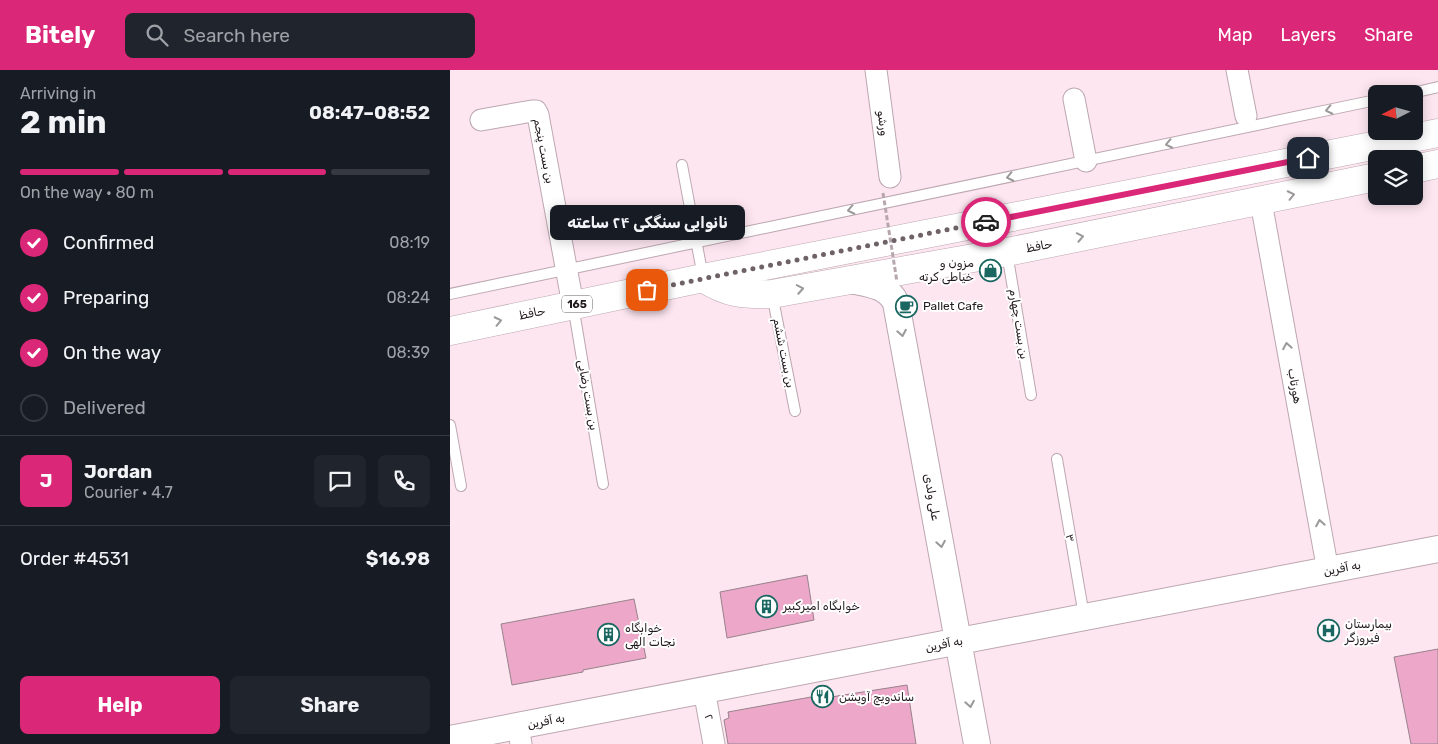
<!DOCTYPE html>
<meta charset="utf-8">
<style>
:root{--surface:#171b24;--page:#20242c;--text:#f1f3f6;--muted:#9ea1a6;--line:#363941;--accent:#db2777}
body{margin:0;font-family:Rubik,"Noto Sans Arabic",sans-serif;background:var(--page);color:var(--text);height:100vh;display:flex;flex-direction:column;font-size:19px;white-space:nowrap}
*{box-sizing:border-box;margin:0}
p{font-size:16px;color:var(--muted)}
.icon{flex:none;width:28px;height:28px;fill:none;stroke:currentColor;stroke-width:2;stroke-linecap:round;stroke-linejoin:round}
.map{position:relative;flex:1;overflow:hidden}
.panel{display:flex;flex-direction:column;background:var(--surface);width:450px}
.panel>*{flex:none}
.needle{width:32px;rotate:264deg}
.fabs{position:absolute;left:918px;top:15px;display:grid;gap:10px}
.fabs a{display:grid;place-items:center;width:55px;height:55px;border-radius:8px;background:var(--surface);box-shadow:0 2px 12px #0003;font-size:25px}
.pin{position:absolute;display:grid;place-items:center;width:42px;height:42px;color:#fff;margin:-21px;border-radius:10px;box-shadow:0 2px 8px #0006}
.courier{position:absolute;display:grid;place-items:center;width:50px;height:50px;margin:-25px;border:4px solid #db2777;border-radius:50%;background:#fff;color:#222;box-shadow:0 1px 6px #0007}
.bubble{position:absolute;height:35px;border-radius:8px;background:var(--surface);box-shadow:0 2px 12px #0003;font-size:16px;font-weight:700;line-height:35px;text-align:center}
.head em{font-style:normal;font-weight:700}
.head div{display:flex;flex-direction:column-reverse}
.head{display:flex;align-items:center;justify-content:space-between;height:85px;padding:0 20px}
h1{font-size:32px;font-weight:700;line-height:38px}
.bar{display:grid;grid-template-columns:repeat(4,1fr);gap:8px 5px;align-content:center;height:60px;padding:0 20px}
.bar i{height:6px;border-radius:4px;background:var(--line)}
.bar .on{background:var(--accent)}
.bar p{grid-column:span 4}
.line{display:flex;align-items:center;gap:12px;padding:0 20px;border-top:1px solid var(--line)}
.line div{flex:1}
.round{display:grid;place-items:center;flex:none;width:52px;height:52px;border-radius:8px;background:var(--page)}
ol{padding:0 20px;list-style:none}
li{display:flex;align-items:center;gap:15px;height:55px}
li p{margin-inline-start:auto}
li .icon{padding:5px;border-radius:50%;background:var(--accent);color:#fff;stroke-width:4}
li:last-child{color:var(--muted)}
li i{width:28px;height:28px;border:2px solid var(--line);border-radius:50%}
.cta{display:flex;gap:10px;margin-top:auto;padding:10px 20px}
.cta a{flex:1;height:58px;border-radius:8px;background:var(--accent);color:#fff;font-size:20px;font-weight:700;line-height:58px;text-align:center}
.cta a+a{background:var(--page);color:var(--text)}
header{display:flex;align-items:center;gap:30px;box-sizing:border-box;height:70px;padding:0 25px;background:var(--accent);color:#fff}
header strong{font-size:24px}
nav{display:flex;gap:28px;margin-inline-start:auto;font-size:18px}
.search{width:350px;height:45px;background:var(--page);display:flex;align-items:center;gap:12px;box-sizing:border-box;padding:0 18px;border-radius:8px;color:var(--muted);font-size:19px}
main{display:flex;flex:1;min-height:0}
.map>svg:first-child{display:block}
.building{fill:#eca7c9;stroke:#97838c}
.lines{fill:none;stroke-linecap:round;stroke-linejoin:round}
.service-casing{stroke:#bca7b0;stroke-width:12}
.minor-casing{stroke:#bca7b0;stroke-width:23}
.tertiary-casing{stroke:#bca7b0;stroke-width:28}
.secondary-casing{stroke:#bca7b0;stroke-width:29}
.primary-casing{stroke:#bca7b0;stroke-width:29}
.service{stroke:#fff;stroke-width:10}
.minor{stroke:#fff;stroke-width:21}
.tertiary{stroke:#fff;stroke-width:26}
.secondary{stroke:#fff;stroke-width:28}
.primary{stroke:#fff;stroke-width:28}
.path-bridge{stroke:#b8a6ae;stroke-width:3;stroke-dasharray:5 2.5;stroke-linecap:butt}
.oneway{stroke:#9b9899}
.done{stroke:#6e6167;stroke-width:5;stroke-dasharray:0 9}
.route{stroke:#db2777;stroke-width:6}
.labels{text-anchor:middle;stroke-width:4;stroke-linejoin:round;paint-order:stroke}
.shield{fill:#fff;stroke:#645e61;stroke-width:1}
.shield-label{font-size:11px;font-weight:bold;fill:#21191d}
.street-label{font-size:12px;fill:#21191d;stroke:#fff}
.poi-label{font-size:12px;fill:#21191d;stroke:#fff;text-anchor:start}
</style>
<header>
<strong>Bitely</strong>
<div class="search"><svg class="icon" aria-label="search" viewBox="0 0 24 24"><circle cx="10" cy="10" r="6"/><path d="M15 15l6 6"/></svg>Search here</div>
<nav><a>Map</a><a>Layers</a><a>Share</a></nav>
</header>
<main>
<section class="panel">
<div class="head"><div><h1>2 min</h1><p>Arriving in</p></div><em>08:47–08:52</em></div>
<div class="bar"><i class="on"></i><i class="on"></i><i class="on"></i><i></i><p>On the way · 80 m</p></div>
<ol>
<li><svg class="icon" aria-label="check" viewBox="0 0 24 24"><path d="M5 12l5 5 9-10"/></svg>Confirmed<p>08:19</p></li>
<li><svg class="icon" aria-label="check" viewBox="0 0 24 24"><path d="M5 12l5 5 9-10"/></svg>Preparing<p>08:24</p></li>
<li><svg class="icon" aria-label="check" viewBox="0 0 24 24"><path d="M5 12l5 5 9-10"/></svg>On the way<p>08:39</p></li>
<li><i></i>Delivered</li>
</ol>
<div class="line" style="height:90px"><b class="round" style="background:var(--accent);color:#fff">J</b><div><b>Jordan</b><p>Courier · 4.7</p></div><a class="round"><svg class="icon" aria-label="chat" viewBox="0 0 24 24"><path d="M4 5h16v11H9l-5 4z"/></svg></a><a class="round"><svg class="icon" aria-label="phone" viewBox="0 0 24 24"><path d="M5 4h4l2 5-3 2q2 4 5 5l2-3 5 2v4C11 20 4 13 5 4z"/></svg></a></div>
<div class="line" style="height:65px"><div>Order #4531</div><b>$16.98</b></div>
<div class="cta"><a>Help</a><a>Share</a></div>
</section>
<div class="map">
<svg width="988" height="674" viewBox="0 0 988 674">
<rect width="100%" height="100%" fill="#fde6f0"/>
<!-- building -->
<path class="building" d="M357,505L364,550L277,568L270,522Z
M184,529L196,588L133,600V602L62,615L51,554Z
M988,579V674H961L944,587Z
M457,615L466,674H278L274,650L279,648L278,642L361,627L362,630Z"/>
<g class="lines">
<defs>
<path id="service" d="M958,24L988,17
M232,95L253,207
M557,183L581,325
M0,224L926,30
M322,224L345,341
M123,235L153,414
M0,355L11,416
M607,389L634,546"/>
<path id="minor" d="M426,0L440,107
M787,0L796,46
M624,29L636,91
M31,50L82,41H86L88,45L123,235
M811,132L878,501
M254,620L264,674
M68,656L71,674"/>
<path id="tertiary" d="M401,210C418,214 438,215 446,233L527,674
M0,669L988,479"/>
<path id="secondary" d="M964,99L988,94
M253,208C278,224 294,225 322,224L557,182L926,107"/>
<path id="primary" d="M0,261L253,208L988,63"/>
</defs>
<!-- service casing -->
<use href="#service" class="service-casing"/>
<!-- minor casing -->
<use href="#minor" class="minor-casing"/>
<!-- tertiary casing -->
<use href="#tertiary" class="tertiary-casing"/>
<!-- secondary casing -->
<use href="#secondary" class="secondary-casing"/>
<!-- primary casing -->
<use href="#primary" class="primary-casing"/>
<!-- service -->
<use href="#service" class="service"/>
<!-- minor -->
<use href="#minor" class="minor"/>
<!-- tertiary -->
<use href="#tertiary" class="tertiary"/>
<!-- secondary -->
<use href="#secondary" class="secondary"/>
<!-- primary -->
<use href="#primary" class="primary"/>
<!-- path-bridge -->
<path class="path-bridge" d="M433,123L447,212"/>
</g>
<!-- one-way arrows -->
<defs><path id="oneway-chevron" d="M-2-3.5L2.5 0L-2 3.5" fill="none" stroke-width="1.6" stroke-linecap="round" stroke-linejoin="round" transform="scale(1.25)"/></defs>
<g class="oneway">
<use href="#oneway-chevron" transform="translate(879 40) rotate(168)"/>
<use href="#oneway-chevron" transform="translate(719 74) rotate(168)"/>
<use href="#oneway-chevron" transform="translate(560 107) rotate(168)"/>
<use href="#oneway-chevron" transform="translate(841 125) rotate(-12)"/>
<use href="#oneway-chevron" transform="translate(401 140) rotate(168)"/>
<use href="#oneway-chevron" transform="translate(630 167) rotate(-11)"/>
<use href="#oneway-chevron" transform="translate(350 219) rotate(-10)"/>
<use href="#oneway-chevron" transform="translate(48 251) rotate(-12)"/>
<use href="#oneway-chevron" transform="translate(452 263) rotate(80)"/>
<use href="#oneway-chevron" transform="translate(837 276) rotate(-100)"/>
<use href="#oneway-chevron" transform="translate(870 453) rotate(-100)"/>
<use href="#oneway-chevron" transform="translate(491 474) rotate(80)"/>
<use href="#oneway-chevron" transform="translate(520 634) rotate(80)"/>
</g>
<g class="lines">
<!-- done -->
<path class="done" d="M197,220L536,152"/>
<!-- route -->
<path class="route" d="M536,152L858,88"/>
</g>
<!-- icons -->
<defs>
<symbol id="shop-ring" viewBox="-11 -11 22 22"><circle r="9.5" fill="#fff" stroke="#1a6762" stroke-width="1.5"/><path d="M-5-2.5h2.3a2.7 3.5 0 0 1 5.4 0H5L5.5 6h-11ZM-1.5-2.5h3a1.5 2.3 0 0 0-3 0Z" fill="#1a6762"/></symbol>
<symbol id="cafe-ring" viewBox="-11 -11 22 22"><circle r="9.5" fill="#fff" stroke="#1a6762" stroke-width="1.5"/><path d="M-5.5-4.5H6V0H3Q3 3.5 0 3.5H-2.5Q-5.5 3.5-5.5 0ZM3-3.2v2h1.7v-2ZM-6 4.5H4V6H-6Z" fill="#1a6762"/></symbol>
<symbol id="building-ring" viewBox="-11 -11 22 22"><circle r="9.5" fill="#fff" stroke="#1a6762" stroke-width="1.5"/><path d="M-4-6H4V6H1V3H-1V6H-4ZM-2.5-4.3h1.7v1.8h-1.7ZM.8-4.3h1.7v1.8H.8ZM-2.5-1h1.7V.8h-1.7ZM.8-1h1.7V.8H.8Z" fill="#1a6762"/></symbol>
<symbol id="hospital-ring" viewBox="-11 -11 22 22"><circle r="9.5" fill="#fff" stroke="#1a6762" stroke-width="1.5"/><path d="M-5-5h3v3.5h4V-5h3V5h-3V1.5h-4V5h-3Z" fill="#1a6762"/></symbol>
<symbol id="restaurant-ring" viewBox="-11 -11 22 22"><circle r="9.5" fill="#fff" stroke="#1a6762" stroke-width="1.5"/><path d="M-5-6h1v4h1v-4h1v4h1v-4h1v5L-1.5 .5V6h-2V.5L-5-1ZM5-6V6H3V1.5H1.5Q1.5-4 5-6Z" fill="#1a6762"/></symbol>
</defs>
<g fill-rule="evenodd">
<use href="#shop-ring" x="528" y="188" width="25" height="25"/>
<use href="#cafe-ring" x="444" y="224" width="25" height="25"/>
<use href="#building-ring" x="304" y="524" width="25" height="25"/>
<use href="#hospital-ring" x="866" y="548" width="25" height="25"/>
<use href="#building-ring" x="146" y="552" width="25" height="25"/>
<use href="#restaurant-ring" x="360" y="614" width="25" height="25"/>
</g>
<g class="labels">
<!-- shield labels -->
<rect class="shield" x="112" y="225.5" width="30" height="17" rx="4"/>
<g class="shield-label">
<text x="127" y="238">165</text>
</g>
<!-- street labels -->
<g class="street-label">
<text transform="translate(433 53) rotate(83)" y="4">ورشو</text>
<text transform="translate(94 81) rotate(79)" y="4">بن بست پنجم</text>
<text transform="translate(589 176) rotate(-11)" y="4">حافظ</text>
<text transform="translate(82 243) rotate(-12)" y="4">حافظ</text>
<text transform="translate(569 254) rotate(81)" y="4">بن بست چهارم</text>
<text transform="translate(334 283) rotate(79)" y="4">بن بست ششم</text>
<text transform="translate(845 316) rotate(80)" y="4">هورتاب</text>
<text transform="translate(138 325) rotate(80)" y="4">بن بست رضایی</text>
<text transform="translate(482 427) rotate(80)" y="4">علی ولدی</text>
<text transform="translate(620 468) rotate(80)" y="4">۳</text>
<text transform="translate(892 498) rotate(-11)" y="4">به آفرین</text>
<text transform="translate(494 574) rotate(-11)" y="4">به آفرین</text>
<text transform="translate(259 647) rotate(79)" y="4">۲</text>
<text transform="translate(96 651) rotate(-11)" y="4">به آفرین</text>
</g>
<!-- poi labels -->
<g class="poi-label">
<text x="524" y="197" text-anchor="end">مزون و<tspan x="524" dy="14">خیاطی کرته</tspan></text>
<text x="473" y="240">Pallet Cafe</text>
<text x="333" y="540">خوابگاه امیرکبیر</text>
<text x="895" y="558">بیمارستان<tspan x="895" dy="14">فیروزگر</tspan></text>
<text x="175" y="562">خوابگاه<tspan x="175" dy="14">نجات الهی</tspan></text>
<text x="389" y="631">ساندویچ آویشن</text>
</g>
</g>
</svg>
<div class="fabs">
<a><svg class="needle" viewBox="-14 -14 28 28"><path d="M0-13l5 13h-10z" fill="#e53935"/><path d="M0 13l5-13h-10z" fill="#9ea1a6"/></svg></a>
<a><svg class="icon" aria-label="layers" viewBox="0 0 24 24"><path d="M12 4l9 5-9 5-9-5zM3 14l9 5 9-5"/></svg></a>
</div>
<div class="pin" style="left:197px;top:220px;background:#ea580c"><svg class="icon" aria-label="bag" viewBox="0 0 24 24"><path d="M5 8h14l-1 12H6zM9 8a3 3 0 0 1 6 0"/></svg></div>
<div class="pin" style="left:858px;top:88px;background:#1f2937"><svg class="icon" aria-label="home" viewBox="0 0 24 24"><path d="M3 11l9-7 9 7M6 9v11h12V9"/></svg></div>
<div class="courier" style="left:536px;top:152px"><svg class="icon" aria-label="car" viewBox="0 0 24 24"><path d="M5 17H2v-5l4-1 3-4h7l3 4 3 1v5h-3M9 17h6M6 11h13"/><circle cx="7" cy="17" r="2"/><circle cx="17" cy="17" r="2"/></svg></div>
<div class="bubble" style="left:100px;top:135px;width:195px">نانوایی سنگکی ۲۴ ساعته</div>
</div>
</main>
